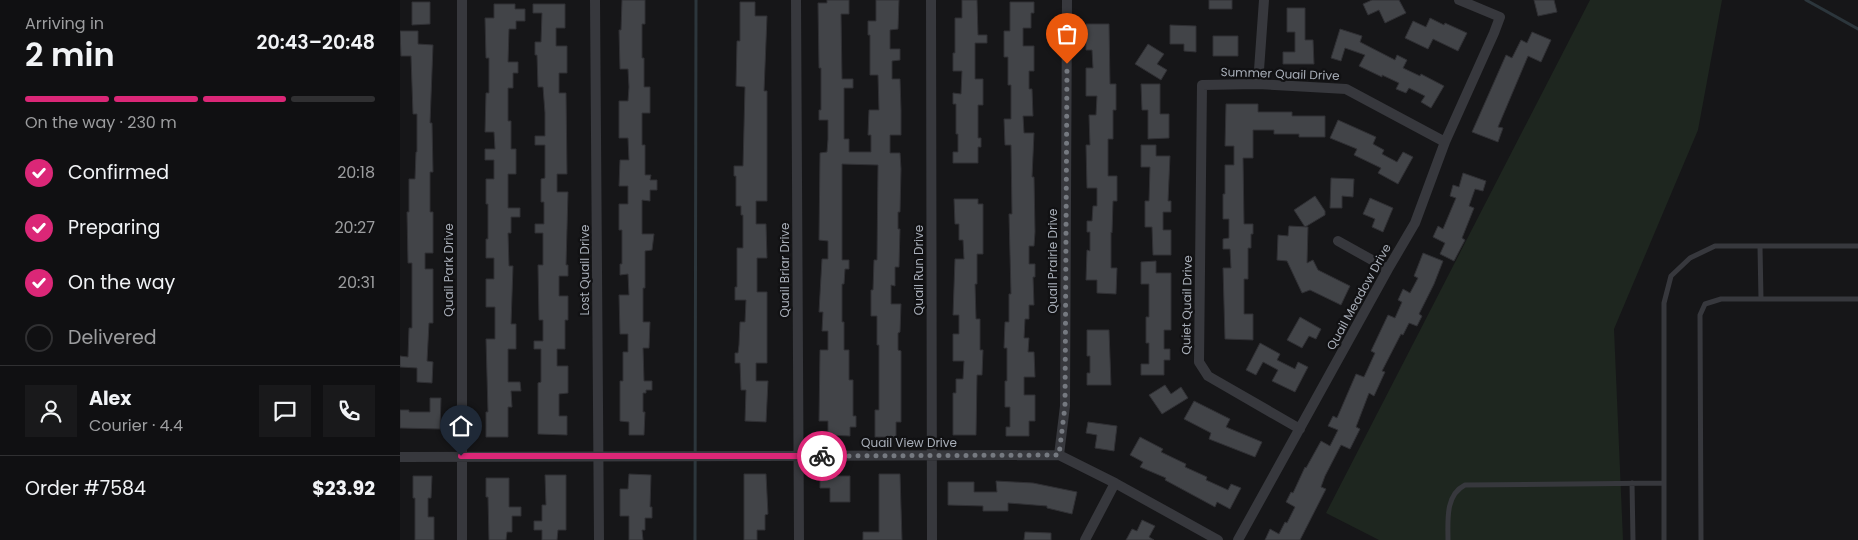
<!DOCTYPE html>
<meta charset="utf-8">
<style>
:root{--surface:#101012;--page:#19191b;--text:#f1f3f6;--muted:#9c9d9f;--line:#303032;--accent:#db2777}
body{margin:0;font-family:Poppins,sans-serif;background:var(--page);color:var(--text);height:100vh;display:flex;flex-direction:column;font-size:19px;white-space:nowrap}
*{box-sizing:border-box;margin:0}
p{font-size:16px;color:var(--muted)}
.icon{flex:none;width:28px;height:28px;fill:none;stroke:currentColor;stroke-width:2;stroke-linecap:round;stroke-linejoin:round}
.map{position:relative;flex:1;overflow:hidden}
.details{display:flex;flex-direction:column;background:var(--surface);width:400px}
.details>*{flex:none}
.pin{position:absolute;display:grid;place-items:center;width:42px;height:42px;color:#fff;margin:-51px -21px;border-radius:50% 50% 50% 0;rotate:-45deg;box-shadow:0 0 5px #0007}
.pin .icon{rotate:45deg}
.courier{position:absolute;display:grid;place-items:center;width:50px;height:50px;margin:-25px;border:4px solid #db2777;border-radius:50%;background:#fff;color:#222;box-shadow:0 1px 6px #0007}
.headline em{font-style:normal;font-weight:600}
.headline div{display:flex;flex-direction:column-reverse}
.headline{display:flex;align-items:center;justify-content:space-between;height:85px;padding:0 25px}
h1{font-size:32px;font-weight:600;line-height:38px}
.bar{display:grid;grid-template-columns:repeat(4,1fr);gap:8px 5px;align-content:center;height:60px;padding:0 25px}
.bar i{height:6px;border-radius:4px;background:var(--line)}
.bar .on{background:var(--accent)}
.bar p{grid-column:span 4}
.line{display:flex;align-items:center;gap:12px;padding:0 25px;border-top:1px solid var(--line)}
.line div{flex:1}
.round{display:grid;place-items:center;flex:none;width:52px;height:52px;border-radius:0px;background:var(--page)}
ol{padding:0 25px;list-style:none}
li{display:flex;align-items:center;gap:15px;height:55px}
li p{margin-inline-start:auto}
li .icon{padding:5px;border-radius:50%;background:var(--accent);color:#fff;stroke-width:4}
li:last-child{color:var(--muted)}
li i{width:28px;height:28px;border:2px solid var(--line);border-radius:50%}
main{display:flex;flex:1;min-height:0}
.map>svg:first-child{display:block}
.green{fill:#1e261f}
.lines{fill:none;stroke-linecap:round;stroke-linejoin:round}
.stream{stroke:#2c363c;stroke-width:3}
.building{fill:#424448;stroke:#303034}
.lane{stroke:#37383d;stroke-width:5}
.street{stroke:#37383d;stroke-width:10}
.done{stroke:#757980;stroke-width:5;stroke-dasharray:0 9}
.route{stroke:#db2777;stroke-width:6}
.labels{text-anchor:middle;stroke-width:4.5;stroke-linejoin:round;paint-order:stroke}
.street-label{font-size:12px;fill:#a8aeb8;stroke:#111113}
</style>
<main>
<section class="details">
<div class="headline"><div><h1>2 min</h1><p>Arriving in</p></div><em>20:43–20:48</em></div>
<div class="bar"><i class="on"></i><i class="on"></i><i class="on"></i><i></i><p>On the way · 230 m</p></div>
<ol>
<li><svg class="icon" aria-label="check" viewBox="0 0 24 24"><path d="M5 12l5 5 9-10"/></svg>Confirmed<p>20:18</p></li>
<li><svg class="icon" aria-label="check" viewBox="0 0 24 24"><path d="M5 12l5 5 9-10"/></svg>Preparing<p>20:27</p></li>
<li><svg class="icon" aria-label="check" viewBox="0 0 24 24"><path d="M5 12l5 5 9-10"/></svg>On the way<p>20:31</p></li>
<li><i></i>Delivered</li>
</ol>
<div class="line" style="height:90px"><a class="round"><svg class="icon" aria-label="person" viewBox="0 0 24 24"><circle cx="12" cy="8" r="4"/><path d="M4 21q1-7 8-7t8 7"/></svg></a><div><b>Alex</b><p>Courier · 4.4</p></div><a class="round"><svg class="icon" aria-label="chat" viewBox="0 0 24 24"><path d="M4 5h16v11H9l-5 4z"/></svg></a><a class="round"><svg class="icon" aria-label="phone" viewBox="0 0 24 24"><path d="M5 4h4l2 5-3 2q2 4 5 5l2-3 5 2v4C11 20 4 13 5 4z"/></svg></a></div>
<div class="line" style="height:65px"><div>Order #7584</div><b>$23.92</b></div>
</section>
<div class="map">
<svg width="1458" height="540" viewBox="0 0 1458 540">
<rect width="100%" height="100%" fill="#161618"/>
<!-- green -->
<path class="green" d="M1190,0H1322L1298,130L1214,329L1223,540H979L926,513Z"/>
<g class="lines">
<!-- stream -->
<path class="stream" d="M1406,0L1458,29
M295,540L296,0"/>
</g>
<!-- building -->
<path class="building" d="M222,0H245V24H242V58H244V87H250V113H242V145H245V175H251L250,180H257V190H250V201L242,200V234H254L252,250L245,251V288H243V322H250L249,348H243L244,381H252V390H246V393H243V412H245L244,435H229V422L220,421V381H223V352H228V334H220L219,295H229L228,274L220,275V264H222V230H219V204H228V186H219L220,160H229L228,138H219V101H228L229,87L228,69H220L219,30H221Z
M427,0H449V14H441L442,79H453V88H444V139H449V152H471V135H468L469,110H479L478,75H470V35H468V21H476V0H499L498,29L490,30V49H500V60L492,61V79H500L501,110V135H490V153H500L501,169L500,212H498V229H500L499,267H495V286L491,285V304H501L500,332L498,333V350L501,351V422H496V437H475V410H479V345H477V316H471V290H473L474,260H477L478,165L442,164V260H449V269H445L444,284H442V322H444V350H449V380H453V416H456V427H450V436L428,435V421H419L420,350H428V331H422L423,312H419L422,259H428V241L419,240L420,153L427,152L428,139V120H419V110H421V68H419L418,3H427Z
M562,0H577L578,35H587V43H575V79H583V105H578V138H581V147H578V163H553V152H558V134H556V104H553V93L561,94L562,71H553V53H555V18H562Z
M809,0H832V9H809Z
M972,0H999L1006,13L985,23L979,10L968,15L963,4Z
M1134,0H1154L1157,12L1138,16Z
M12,2H30V24L12,25Z
M340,2H355V16H367L364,91H367V201H356V224H366L367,258H357V292H367V363H356V381H368L366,422L345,421L346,390H341L340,363H335V353H338L339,345L340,322H345L346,300H335V287H337V248H343V215H341V206H336V176H334V166H343L344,127L345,87L336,86L337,41H340Z
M610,2H634V13H631V28H623V46H634V71H629V89H632L633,116H623L624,133H634L632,177H634L635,232L634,246H629V264H635V277H633L634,305H629V319H625L624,338H629L628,352H634L635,377H624V395H635V421H629V436H606V427H610V407H605V381H607V348H604L605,322H609V294H611L609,214H612L611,145H605L604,119H611V85H608V57H604V31H610Z
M94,4H115V9H125V21H116V29H109L108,62H118V73H113V88H108V121H111V149H116V174H108V208H120V217H111V233H108L109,266H113L111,324H116V349H108V382H120L121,391H111L112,407H108V437H86V412H88L86,339H95V307H86V279H94V258H86V239H88V204H86V179H94V160H85V149H95L94,132H85L86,93H89V58H86L85,18H94Z
M133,4H165V28H156V46H167V73H159V93H166L167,174H157V192H168L166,265H168V276H159V296H168V320H165V349H157V366H168V393L159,394V416H167V435L138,434V383L141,382V349H134V341H143V320H139L138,265H143V233H135V224H144V202H141V179L145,178V145H135V136H145V113L143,87H138L137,55H135V42H141L142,13H133Z
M887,8H905V40H913L914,64H883V52H895V32H887Z
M1030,18L1044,25L1045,23L1067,33L1058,51L1033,39L1028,49L1005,38L1013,21L1026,27Z
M686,24H709L710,84H716V110H713V139H708V176H717V201H713L712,233L711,232V268H717L716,294L697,293V280H686L687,250L690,251V232H687V221H692L693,206H697V188H687L686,145H690L689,115H696L697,96H686V68H693L692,50H686Z
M770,25L796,26V52L784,51V44H770Z
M940,29L962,36L960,42L995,60L997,55L1007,60L1003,68L1020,76L1021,74L1044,86L1031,108L1021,102L1025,96L1009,88L1006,93L996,89L999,83L982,75V77L959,66L965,55L945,48L941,61L931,58Z
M0,31H18V44L33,45L30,123H32L33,172H30V212H33V253H25V269H33V323H29L27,361L33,362L32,383L17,382V368L0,367V356L8,357L9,328H12V263H8L7,212H9V179H15L16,152H17V114H13L11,56H1Z
M1132,32L1151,40L1141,62L1128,56L1098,127L1103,128L1098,142L1072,132L1106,55L1112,58L1121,40L1127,43Z
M813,36H838V56H813Z
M748,44L764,54L757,64L767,70L761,80L735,64Z
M741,84H760V114H769V138L748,139V110H742Z
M826,104H858V112H892V116H925V137H899V134H874V130H853V158H843L844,224H853V234H851V248H848V279H844V314H853V340L825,339L823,268H831L830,249H823V239L829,238V219H823V194H825V165H834V146H825Z
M938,120L976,137L973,144L984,150L982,154L997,162L1003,152L1013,157L998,184L978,173L981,168L954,155L957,149L930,138Z
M741,145H756V156H770L768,201H771V212H763V230H771V255H753L752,227H745V201H749L750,167H741Z
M1063,173L1086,181L1083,191L1075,189L1069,206L1074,208L1062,238L1065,240L1054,261L1040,254L1045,243L1033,237L1038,226L1043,229L1056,198L1050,196L1053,185L1059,187Z
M931,178L954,179L953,197L942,196V208H930Z
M915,196L925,211V215L905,227L894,210Z
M970,198L993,208L983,232L972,227L975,219L963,214Z
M554,199H578V204H583V254H577V284H575L576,319H580V350H583L582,375H577L576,435H553V393H556V379H563L564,361H553V334H559V315H553L555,259H564L563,240H559V224H555Z
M889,226L908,227L907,263L913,260L918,270L950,286L941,305L910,290L902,293L887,261L877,260L878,235L888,236Z
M1023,253L1043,261L1034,284L1019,314L1022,316L1017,326L1009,323L1003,335L1001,334L982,371L985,372L974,396L969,393L956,427L960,429L950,449L941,445L925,476L921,487L926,489L900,540H865L870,529L879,534L885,522L887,523L895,507L886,502L891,492L893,493L905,467L906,468L921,441L930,446L938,430L928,426L933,416L937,418L956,374L964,377L975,353L971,351L988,315L995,318L1002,302L998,300L1003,289L1010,293L1018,278L1014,276Z
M756,261V273H771V330H764V349H770V360H764V375H741V364H749V343H746V317H749V284H741V262Z
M900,317L921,329L916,339L909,336L902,348L887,340Z
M687,330H709L711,385H687V373H690V356H687Z
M860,343L880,354L877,360L895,369L898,362L908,367L895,392L872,381L878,370L863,362L856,375L846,370Z
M765,385L771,394L781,387L788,398L762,414L749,395Z
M30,398H41L40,429L0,428V410H9V412H30Z
M794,401L830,419L826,427L862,442L855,457L809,439L811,433L784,419Z
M688,422L717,426L714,451L695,448L697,435L686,433Z
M740,437L763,449L761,452L786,464L785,467L807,477L806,480L828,490L831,484L841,488L830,509L817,502L815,507L765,480L766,478L740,467L743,462L730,455Z
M229,474L251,475L250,507H252V518H245V530H242L243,540H229V516H220V489H228Z
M344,474H366L368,514L365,515V530H357V540H344Z
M479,474H500L502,540H463V532H479Z
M145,475H166V530H158L157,540H142V530H134V521H142V505H146Z
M13,476H32L31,498H28V517H34V540H15V498H13Z
M420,476H450V502H430V488H420Z
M86,478H109V507H121V516H112V532H107L106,540H89L88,497H86Z
M596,481L633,483L677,492L672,514L647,508V506L608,503V511H583V506L548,505V482H574V492H597Z
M742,520L755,526L749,537L754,540H726L732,529L737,531Z
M625,532L651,533V540H624Z"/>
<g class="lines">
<!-- lane -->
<path class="lane" d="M1360,247L1361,299
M1232,483L1233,540
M1048,540C1048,521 1045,495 1065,485L1264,483
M1264,540V303L1271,276L1290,258L1315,246H1458
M1301,540L1300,315L1305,304L1321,299H1458"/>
<!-- street -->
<path class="street" d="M195,0L199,540
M396,0L399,540
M531,0L532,540
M858,84L864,0
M938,241L988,269
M900,429L808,376L799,362L802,85L858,84L946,89L1045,142
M659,455L665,406L667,0
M0,457L659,455L715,483L818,540
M62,540V0
M685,540L715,483
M838,540L988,269L1015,223L1045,142L1094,33L1100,17L1059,0"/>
</g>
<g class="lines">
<!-- done -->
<path class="done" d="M422,456L659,455L665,406L667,64"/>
<!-- route -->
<path class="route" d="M61,456H422"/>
</g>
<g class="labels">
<!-- street labels -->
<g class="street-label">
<text transform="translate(880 74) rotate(2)" y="4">Summer Quail Drive</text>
<text transform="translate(653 261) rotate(-90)" y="4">Quail Prairie Drive</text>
<text transform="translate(49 270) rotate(-90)" y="4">Quail Park Drive</text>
<text transform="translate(185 270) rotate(-90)" y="4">Lost Quail Drive</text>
<text transform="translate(385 270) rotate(-90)" y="4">Quail Briar Drive</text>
<text transform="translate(519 270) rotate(-90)" y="4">Quail Run Drive</text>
<text transform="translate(959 297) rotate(-61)" y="4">Quail Meadow Drive</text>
<text transform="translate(787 305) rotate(-89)" y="4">Quiet Quail Drive</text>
<text x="509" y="447">Quail View Drive</text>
</g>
</g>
</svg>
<div class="pin" style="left:667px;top:64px;background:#ea580c"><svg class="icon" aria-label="bag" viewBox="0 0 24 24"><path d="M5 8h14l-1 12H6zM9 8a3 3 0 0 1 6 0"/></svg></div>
<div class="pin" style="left:61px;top:456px;background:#1f2937"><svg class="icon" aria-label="home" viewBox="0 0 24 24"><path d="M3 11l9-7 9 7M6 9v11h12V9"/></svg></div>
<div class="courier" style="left:422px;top:456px"><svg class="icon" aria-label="bike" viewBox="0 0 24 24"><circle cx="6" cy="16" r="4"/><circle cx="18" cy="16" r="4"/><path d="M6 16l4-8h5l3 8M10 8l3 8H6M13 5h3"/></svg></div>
</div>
</main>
